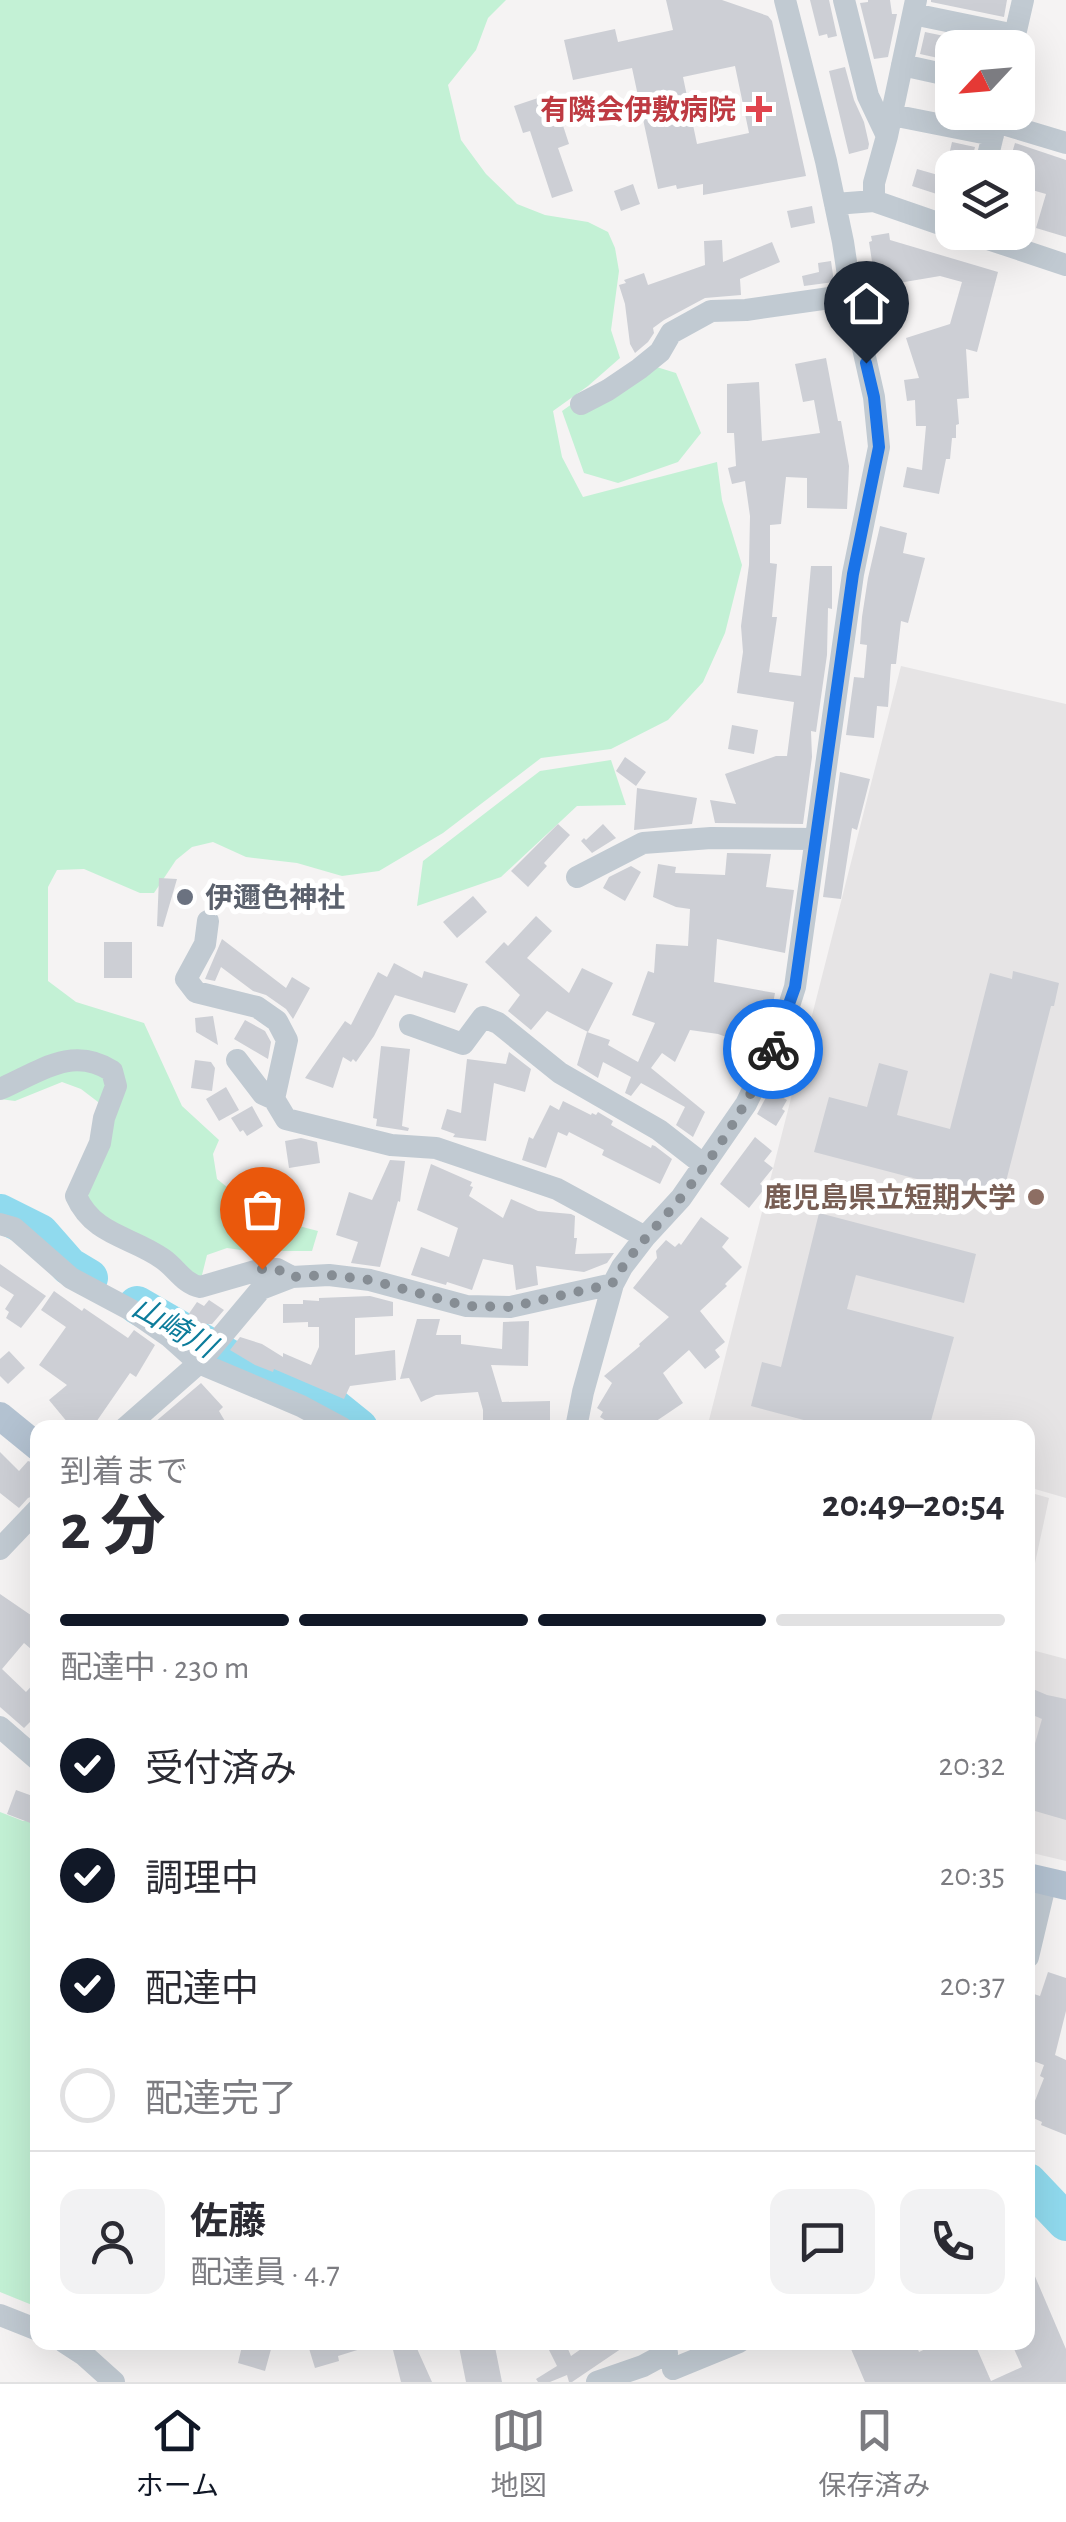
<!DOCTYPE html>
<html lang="ja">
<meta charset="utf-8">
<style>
:root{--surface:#fff;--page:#f2f2f3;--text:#2b2b33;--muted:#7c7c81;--line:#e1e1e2;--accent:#111827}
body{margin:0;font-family:"Alegreya Sans","Noto Sans JP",sans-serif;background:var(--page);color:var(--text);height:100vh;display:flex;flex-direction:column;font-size:38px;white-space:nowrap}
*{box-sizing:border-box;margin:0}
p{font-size:32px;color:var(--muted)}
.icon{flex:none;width:55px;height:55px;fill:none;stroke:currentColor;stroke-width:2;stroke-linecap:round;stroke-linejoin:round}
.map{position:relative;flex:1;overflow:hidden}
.panel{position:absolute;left:30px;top:1420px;width:1005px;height:930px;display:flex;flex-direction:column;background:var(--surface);border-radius:20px;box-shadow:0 10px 40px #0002}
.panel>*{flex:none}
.needle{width:65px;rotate:244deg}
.tools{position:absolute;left:935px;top:30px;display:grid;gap:20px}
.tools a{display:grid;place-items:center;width:100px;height:100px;border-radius:20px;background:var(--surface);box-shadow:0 10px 40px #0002;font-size:50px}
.pin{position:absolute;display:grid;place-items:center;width:85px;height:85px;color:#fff;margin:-102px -42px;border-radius:50% 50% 50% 0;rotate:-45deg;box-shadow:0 0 10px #0007}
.pin .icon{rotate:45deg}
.courier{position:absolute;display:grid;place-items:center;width:100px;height:100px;margin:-50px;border:8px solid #1a73e8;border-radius:50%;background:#fff;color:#222;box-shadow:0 2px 12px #0007}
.headline em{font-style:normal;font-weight:700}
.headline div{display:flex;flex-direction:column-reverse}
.headline{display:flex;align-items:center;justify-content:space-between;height:170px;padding:0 30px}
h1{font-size:65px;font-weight:700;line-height:75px}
.bar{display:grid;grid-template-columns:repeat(4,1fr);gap:15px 10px;align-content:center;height:120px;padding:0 30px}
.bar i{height:12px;border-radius:8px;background:var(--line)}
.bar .selected{background:var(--accent)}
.bar p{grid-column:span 4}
.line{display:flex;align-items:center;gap:25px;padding:0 30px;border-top:2px solid var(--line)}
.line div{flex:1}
.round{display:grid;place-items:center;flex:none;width:105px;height:105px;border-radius:20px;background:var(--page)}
ol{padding:0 30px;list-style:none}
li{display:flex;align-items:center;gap:30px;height:110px}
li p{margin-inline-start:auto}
li .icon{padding:10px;border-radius:50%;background:var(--accent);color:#fff;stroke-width:4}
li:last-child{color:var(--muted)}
li i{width:55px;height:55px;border:5px solid var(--line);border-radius:50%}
.menu{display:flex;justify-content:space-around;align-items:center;height:140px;border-top:2px solid var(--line);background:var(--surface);font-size:28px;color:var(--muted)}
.menu a{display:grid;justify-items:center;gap:5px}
.menu .selected{color:var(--accent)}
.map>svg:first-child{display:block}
.education{fill:#e6e4e5}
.green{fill:#c3f1d5}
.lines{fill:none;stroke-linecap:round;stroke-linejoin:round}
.river{stroke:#90daee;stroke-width:38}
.building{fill:#cdcfd5;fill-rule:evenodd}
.minor{stroke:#c1cad2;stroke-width:22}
.major{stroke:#b3c2d1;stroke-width:28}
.done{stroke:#868d94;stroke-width:10;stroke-dasharray:0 18}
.route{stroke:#1a73e8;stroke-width:12}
.health-dot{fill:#e0444e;stroke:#fff;stroke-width:4}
.worship-dot{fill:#6b7280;stroke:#fff;stroke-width:4}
.education-dot{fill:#8d6e63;stroke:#fff;stroke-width:4}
.labels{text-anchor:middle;stroke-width:10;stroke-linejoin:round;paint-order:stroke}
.health-label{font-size:28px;font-weight:bold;fill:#be3a42;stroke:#fff;text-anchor:end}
.worship-label{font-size:28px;font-weight:bold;fill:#5b616d;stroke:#fff;text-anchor:start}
.education-label{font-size:28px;font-weight:bold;fill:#785e54;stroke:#fff;text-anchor:end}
.water-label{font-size:30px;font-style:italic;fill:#0c7c9b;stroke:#fff}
</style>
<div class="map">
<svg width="1066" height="2382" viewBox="0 0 1066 2382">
<rect width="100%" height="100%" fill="#f5f3f3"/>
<!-- education -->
<path class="education" d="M901,666L1066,704V1498L1028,1487V1428H707Z
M1028,1492L1049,1498L1028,1596Z
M1028,1649L1066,1659V1861L1028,1852Z"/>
<!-- green -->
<path class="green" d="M0,0H506L488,18L476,50L448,85L461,140L486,174L517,204L545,215L588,222L608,232L615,248L619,271L611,330L620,358L588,386L553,411L562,457L583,497L717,462L722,500L742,565L725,633L703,682L668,720L611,749L541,758L443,833L379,871L342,876L297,863L246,857L213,842L192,847L176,860L154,893H140L84,869L57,870L48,887V981L76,1002L144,1023L182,1106L219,1140L213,1154L217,1179C252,1207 274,1220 318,1231L312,1251H248L227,1248L207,1255L201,1279L86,1210L102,1105L81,1089L62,1082L15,1101L0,1099Z
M634,360L676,373L701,433L678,462L618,483L584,473L562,411Z
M611,760L626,805L577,806L501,877L417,906L423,861L540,771Z
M0,1812L23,1821L37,1820V2307L0,2292Z"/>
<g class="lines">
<!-- river -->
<path class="river" d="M0,1213L40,1233L69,1266L89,1278
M137,1305L265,1379L333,1407L359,1428
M1028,2182L1066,2222"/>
</g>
<!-- building -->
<path class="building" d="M666,0H722L768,16L772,21L806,176L703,195V184L677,189L676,185L658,189L632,68L573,80L564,40L615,29L618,42L673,30ZM735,66L749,133L697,144L683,77Z
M810,0H829L837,36L828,38L827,34L819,36Z
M868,0H890L892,14H897L888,57L874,59L860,3L868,2Z
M931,0H1007L1004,17L931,2Z
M925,32L997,47L952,48V61L920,54Z
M845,67L854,100L864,122L869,144L868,149L849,154L829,71Z
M541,97L544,108L556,104L569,144L558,148L573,191L552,198L530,131L523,133L514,106Z
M952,142L975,147L970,168H946Z
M1015,143L1066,160V237L1036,228L1046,194L1018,186V168H1001L1004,151L1012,153Z
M917,169L952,179V199L912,186Z
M633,184L640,204L621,211L614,191Z
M812,206L815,223L791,228L787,211Z
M889,233L890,240L998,272L977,352L966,349L969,398L957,399L959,424L956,425V438H952L950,459H946L939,494L903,487L907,467L922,470L926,426H916L915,400L907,401L904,380L919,378L906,338L950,324L962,282L940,276L881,286L880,280L875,281L869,242L872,241L871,236Z
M722,240L723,262L772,242L780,262L740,279L741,295L705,298L664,320L653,328L654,333L648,342L635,353L630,344L625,304L619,285L626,283L624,280L644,273L648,285L705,265L704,241Z
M831,261L834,282L804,286L802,276L819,272L818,263Z
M826,358L838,421H841L849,466L847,509L807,508V478L786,477L781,524L770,525V563L777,564L772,617H777L769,672L801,676L811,566H832V609L828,608L827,655L816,732L811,731L812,757L803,824L715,823L710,800L736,804L725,774L776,756H787L794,702L737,693L743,652L741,626L749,565L750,516L745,481L732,484L728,468L736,466L734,433H727V384L759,382L762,441L820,433L814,400L803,402L795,364Z
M880,526L907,533L903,553L925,558L908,623L901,621L896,664H891L888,707L877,706L874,738L846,735L854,677L864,678L867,645L860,644L862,617L868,578Z
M732,725L758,730L754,754L728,749Z
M625,757L646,772L636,786L616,771Z
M840,772L870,779L857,830L852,828L841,899L823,897Z
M637,788L697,798L692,824L634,830Z
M558,824L570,835L544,863L547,866L528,887L511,871Z
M603,824L616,838L592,853L581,841L584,838L586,840Z
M727,853L771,854L766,887L794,890L785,953L717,939L714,982L775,993L772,1009L757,1048L718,1034L690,1030L675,1062L662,1053L651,1068L705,1112L693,1137L676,1125L685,1107L641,1083L631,1096L625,1093L631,1077L603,1062L598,1078L577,1065L587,1032L610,1040L608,1045L638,1062L655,1023L632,1015L648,971L654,973L656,944L688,946L690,909L676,907L653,897L658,864L676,867L675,873L725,875Z
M631,866L641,872L625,901L603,888L609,877Z
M159,878L177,879L163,927L157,926Z
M473,896L487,912L457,938L443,922Z
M536,916L552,931L527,958L569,993L582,968L613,983L588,1032L547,1011L531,1030L508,1011L520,995L485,962L504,942L508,946Z
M222,939L286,988L292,977L310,988L293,1019L286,1009L266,995L253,991L221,967L215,981L205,979Z
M104,942H132V978H104Z
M394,963L422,978L424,971L468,984L455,1013L395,995L374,1036L356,1062L353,1059L351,1062L343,1057L333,1088L305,1078L345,1021L351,1025L378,972L387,977Z
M1013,971L1059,983L1054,1006H1051L1001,1201L814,1152L829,1097L867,1107L879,1063L908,1071L897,1115L950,1129L990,973L1012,979Z
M213,1016L218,1045L196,1032L195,1018Z
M245,1020L265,1031L271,1042L268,1059L234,1039Z
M381,1046L410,1049L402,1126L409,1128L408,1131L376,1126L377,1119L373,1118Z
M509,1052L531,1069L525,1092L494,1083L486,1141L453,1137L455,1134L441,1129L447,1109L461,1113L467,1059L506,1064Z
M195,1060L211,1062L215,1068L212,1091L191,1088Z
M226,1087L239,1110L219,1121L206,1099Z
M770,1090L787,1100L782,1109L785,1111L776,1126L757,1114Z
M563,1101L591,1115L592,1113L596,1115L598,1112L613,1121L611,1125L651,1148L652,1145L655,1146L672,1159L660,1184L602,1155L604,1150L569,1132L567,1136L558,1132L546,1168L522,1160L529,1137L533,1139L550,1105L559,1110Z
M252,1106L263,1126L247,1136L243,1130L240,1132L231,1118Z
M755,1137L772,1151L764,1161L773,1168L760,1184L765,1188L749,1208L720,1184Z
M301,1138L317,1142L320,1163L289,1168L285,1141Z
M390,1160L405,1161L400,1202L398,1201L380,1267L351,1263L358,1242L336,1235L349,1192L372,1200Z
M431,1164L472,1182L470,1186L473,1187L469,1196L503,1218L511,1199L538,1211L571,1214L575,1216L574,1238H577L575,1254L614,1253L607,1263L584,1272L536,1266L538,1285L516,1290L513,1265L483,1259L472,1290L447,1282L446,1285L411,1275L421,1247L449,1257L458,1228L417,1210Z
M819,1213L976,1254L964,1303L856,1275L847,1309L954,1337L929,1428H834L751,1406L762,1362L781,1367Z
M701,1217L729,1238L722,1247L742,1267L725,1284L727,1286L700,1311L725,1342L715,1350L720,1357L705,1369L689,1350L663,1373L683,1403L646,1428H617L600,1417L603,1412L597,1408L612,1383L604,1376L640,1346L639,1344L669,1317L633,1288L657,1258L656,1251L666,1240L675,1247L679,1243L681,1245Z
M0,1264L46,1296L21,1328L6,1318L9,1312L5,1309L14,1295L0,1286Z
M54,1291L82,1311L84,1308L128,1338L134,1330L155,1345L136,1377L130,1373L92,1428H78L72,1420L68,1423L49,1400L67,1385L39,1365L66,1327L41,1310Z
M370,1296L393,1302V1316L355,1318V1355L395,1350L396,1380L350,1386L344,1399L274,1369L273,1372L255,1365L230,1350L240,1337L262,1344L283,1357V1353L311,1365L319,1347V1327H308V1322L283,1323V1304H303V1300L319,1301V1298Z
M209,1300L224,1310L212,1324H205L210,1326L204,1334L194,1328L196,1324L181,1325L197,1302L204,1306Z
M417,1319H440L436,1335H461V1344L502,1349L503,1322L529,1321L528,1366L491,1365L502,1402L550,1401V1424H503V1428H483V1410L478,1392L436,1395L421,1402L409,1378L400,1379Z
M9,1351L25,1368L8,1384L0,1376V1359Z
M201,1383L223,1407L219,1411L229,1428H148Z
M0,1452L19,1471L28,1461L38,1464V1494L28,1498L19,1508L0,1493Z
M0,1594L38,1620V1655L24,1643L2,1669L26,1692L38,1679V1714L24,1728L0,1707Z
M1028,1687L1047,1695L1066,1699V1820L1028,1809V1768L1042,1719L1028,1713Z
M16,1790L38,1798V1811L33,1824L7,1814Z
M1048,1972L1066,1978V2011L1055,2055L1066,2060V2135L1041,2125L1042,2122L1029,2116L1044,2078L1040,2076L1044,2065L1028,2059V1992L1040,1996Z
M1028,2260L1066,2349V2382H865L848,2342H915L919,2352L940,2342H974L991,2381L1022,2367L1011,2342H1028Z
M243,2342H273L265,2371L238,2363Z
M307,2342H366L367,2347L338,2356L339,2361L315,2368Z
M391,2342H414L432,2382H401Z
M458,2342H494L502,2382H466Z
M545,2342H565L571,2356L591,2342H631L572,2382H569L567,2375L550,2382H538L536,2379L557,2366Z"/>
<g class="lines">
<!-- minor -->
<path class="minor" d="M844,0L868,96L887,136
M913,14L1015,35
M1012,48L1023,0
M902,65L952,76
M998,112L996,122L1066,143
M892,115L993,135
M985,168L996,122
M874,201V183L887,136L916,0
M835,204L874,201L952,228
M967,232L1066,265
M581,404L608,390L639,369L660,352L671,333L711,311L746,310L851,295
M577,877L643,843L711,838L815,839
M208,921L205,944L186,979L196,992L257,1007L277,1021L287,1040L274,1099L286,1119L391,1145L436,1148L557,1189L645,1237
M410,1025L463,1044L483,1017L498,1023L560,1073L659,1130L704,1165
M237,1060L263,1094L274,1099
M0,1089C39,1072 72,1045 112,1071L116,1086L104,1118L100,1143L76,1196C94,1236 131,1236 163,1259C176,1268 184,1284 200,1287L262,1269H277L292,1277
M0,1224L14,1228L71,1278L131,1310L170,1337L199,1363L301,1406L342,1428
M125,1428L199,1363L261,1289L292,1277L329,1275L370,1280L467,1306L510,1307L613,1284
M576,1428L583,1392L613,1284L622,1267L645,1237L681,1198L746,1104L780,1034L795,987L853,574L879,447L874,397L851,295L843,242L826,161L785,0
M0,1549L38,1509
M0,1727L38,1760
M1028,1957L1046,1881
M0,2315L38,2330
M64,2342L84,2355L114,2382
M673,2369L739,2342
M597,2382L643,2366L667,2353"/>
<!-- major -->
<path class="major" d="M0,1416L38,1447
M1028,1877L1066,1886"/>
</g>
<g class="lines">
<!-- done -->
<path class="done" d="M262,1269H277L292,1277L329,1275L370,1280L466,1306L510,1307L612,1284C630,1252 656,1228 679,1200C716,1154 749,1102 773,1049"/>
<!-- route -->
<path class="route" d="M773,1049L795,987L853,574L879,447L874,397L866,363"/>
</g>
<!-- markers -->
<path class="health-dot" d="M754 94h10v10h10v10h-10v10h-10v-10h-10v-10h10z"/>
<circle class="worship-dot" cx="185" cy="897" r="10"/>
<circle class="education-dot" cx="1036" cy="1197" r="10"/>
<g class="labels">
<!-- health labels -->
<g class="health-label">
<text x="736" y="119">有隣会伊敷病院</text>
</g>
<!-- worship labels -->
<g class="worship-label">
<text x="205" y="907">伊邇色神社</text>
</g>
<!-- education labels -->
<g class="education-label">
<text x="1016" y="1207">鹿児島県立短期大学</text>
</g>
<!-- water labels -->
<g class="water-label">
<text transform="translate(174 1327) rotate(30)" y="10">山崎川</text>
</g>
</g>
</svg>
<div class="tools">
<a><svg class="needle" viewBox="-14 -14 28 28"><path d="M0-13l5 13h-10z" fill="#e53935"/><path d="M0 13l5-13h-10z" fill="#7c7c81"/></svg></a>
<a><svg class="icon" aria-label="layers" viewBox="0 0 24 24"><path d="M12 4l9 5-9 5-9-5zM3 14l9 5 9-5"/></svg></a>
</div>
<div class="pin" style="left:262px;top:1269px;background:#ea580c"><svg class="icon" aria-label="bag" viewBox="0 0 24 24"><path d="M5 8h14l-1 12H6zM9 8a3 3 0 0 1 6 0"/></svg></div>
<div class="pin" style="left:866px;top:363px;background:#1f2937"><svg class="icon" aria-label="home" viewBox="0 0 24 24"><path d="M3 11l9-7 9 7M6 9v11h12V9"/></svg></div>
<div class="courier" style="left:773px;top:1049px"><svg class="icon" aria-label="bike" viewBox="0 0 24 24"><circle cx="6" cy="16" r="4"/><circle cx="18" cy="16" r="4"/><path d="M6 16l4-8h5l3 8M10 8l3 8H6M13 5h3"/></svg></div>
<section class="panel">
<div class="headline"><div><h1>2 分</h1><p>到着まで</p></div><em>20:49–20:54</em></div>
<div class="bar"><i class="selected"></i><i class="selected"></i><i class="selected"></i><i></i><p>配達中 · 230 m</p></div>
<ol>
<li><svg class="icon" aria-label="check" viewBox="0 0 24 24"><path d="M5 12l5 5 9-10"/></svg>受付済み<p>20:32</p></li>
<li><svg class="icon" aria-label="check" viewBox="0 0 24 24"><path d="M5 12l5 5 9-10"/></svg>調理中<p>20:35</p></li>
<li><svg class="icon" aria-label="check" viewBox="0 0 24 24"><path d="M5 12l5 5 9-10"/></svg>配達中<p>20:37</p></li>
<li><i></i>配達完了</li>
</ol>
<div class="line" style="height:180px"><a class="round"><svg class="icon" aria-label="person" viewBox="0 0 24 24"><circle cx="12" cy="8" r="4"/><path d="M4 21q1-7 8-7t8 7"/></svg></a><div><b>佐藤</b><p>配達員 · 4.7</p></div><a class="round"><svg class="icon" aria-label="chat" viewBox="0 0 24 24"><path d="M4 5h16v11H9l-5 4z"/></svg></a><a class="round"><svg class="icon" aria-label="phone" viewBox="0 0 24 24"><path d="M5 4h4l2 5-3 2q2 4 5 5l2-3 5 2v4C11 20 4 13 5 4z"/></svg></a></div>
</section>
</div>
<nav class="menu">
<a class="selected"><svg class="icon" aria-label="home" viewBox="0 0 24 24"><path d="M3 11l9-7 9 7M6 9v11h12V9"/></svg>ホーム</a>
<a><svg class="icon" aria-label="map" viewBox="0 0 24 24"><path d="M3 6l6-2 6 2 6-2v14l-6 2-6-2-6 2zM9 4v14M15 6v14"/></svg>地図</a>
<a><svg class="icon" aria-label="saved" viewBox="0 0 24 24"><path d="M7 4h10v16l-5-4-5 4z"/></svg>保存済み</a>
</nav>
